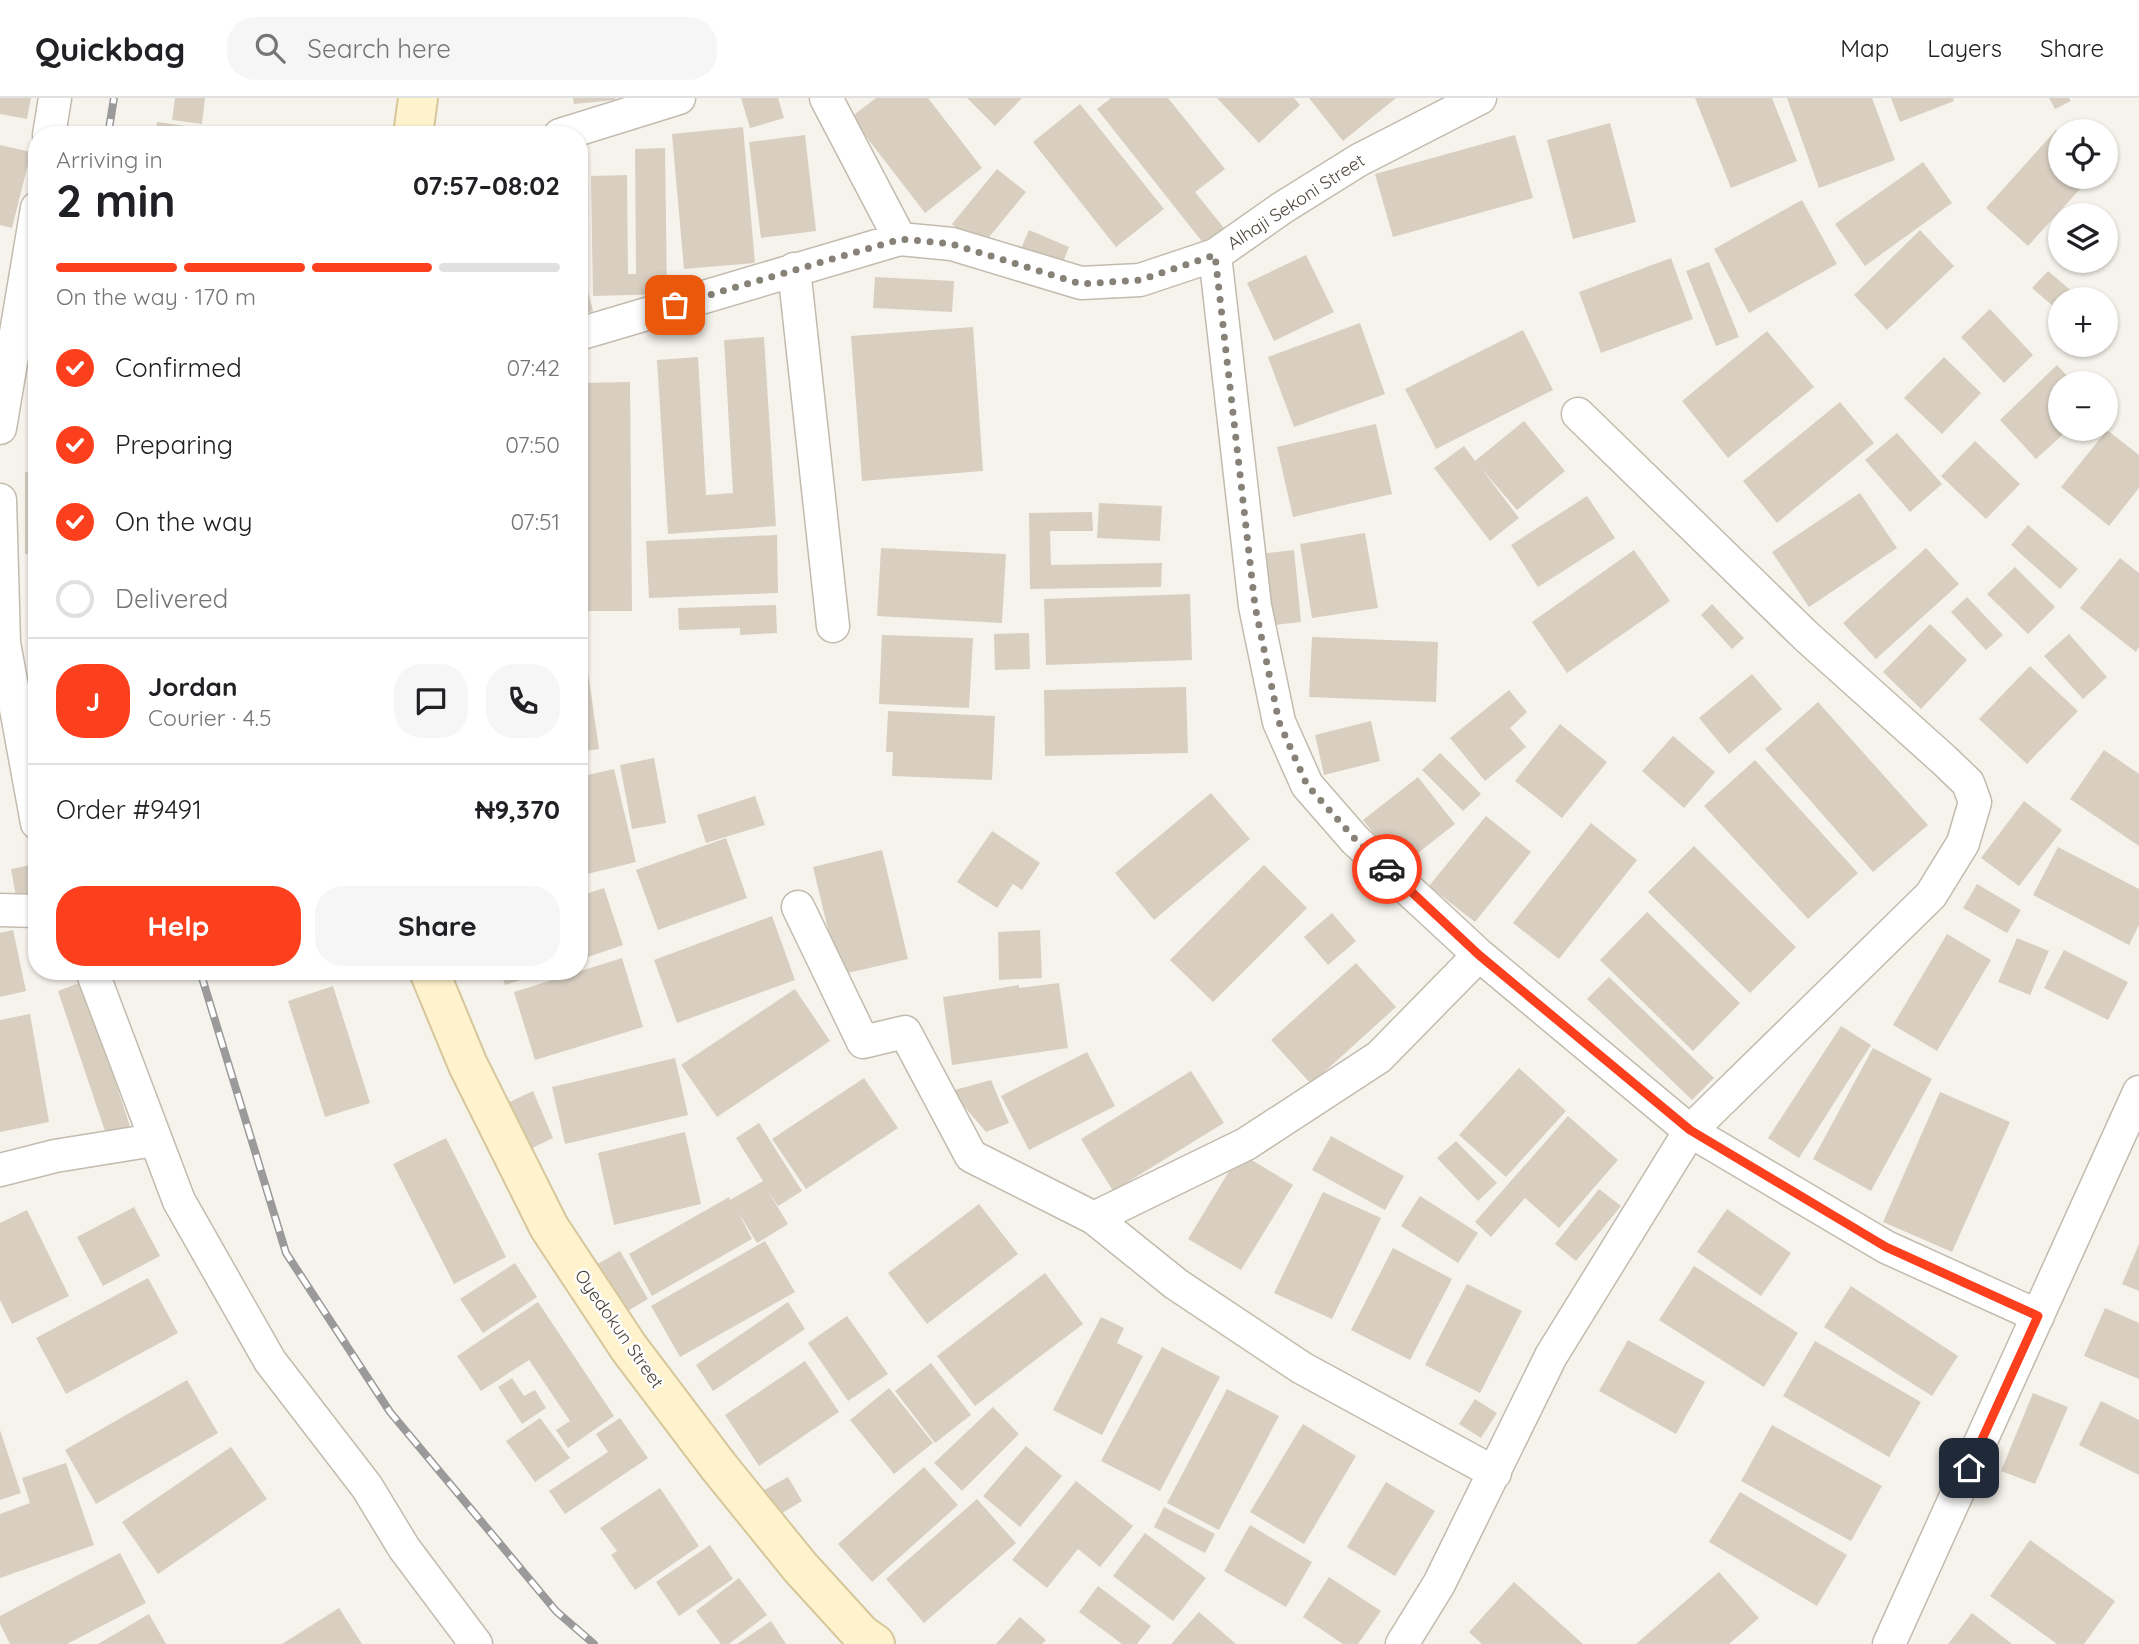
<!DOCTYPE html>
<meta charset="utf-8">
<style>
:root{--surface:#fff;--page:#f6f6f6;--text:#202124;--muted:#757577;--line:#e0e0e0;--accent:#fc3f1d}
body{margin:0;font-family:Quicksand,sans-serif;background:var(--page);color:var(--text);height:100vh;display:flex;flex-direction:column;font-size:26px;white-space:nowrap}
*{box-sizing:border-box;margin:0}
p{font-size:23px;color:var(--muted)}
.icon{flex:none;width:38px;height:38px;fill:none;stroke:currentColor;stroke-width:2;stroke-linecap:round;stroke-linejoin:round}
.map{position:relative;flex:1;overflow:hidden}
.panel{position:absolute;left:28px;top:28px;width:560px;height:854px;display:flex;flex-direction:column;background:var(--surface);border-radius:28px;box-shadow:0 2px 5px #0004}
.panel>*{flex:none}
.buttons{position:absolute;left:2048px;top:21px;display:grid;gap:14px}
.buttons a{display:grid;place-items:center;width:70px;height:70px;border-radius:50%;background:var(--surface);box-shadow:0 2px 5px #0004;font-size:35px}
.pin{position:absolute;display:grid;place-items:center;width:60px;height:60px;color:#fff;margin:-30px;border-radius:14px;box-shadow:0 4px 10px #0006}
.courier{position:absolute;display:grid;place-items:center;width:70px;height:70px;margin:-35px;border:5px solid #fc3f1d;border-radius:50%;background:#fff;color:#222;box-shadow:0 2px 9px #0007}
.overview em{font-style:normal;font-weight:800}
.overview div{display:flex;flex-direction:column-reverse}
.overview{display:flex;align-items:center;justify-content:space-between;height:119px;padding:0 28px}
h1{font-size:46px;font-weight:800;line-height:52px}
.bar{display:grid;grid-template-columns:repeat(4,1fr);gap:10px 7px;align-content:center;height:84px;padding:0 28px}
.bar i{height:9px;border-radius:5px;background:var(--line)}
.bar .active{background:var(--accent)}
.bar p{grid-column:span 4}
.line{display:flex;align-items:center;gap:18px;padding:0 28px;border-top:2px solid var(--line)}
.line div{flex:1}
.round{display:grid;place-items:center;flex:none;width:74px;height:74px;border-radius:28px;background:var(--page)}
ol{padding:0 28px;list-style:none}
li{display:flex;align-items:center;gap:21px;height:77px}
li p{margin-inline-start:auto}
li .icon{padding:7px;border-radius:50%;background:var(--accent);color:#fff;stroke-width:4}
li:last-child{color:var(--muted)}
li i{width:38px;height:38px;border:4px solid var(--line);border-radius:50%}
.cta{display:flex;gap:14px;margin-top:auto;padding:14px 28px}
.cta a{flex:1;height:80px;border-radius:28px;background:var(--accent);color:#fff;font-size:28px;font-weight:800;line-height:80px;text-align:center}
.cta a+a{background:var(--page);color:var(--text)}
header{display:flex;align-items:center;gap:42px;box-sizing:border-box;height:98px;padding:0 35px;background:var(--surface);border-bottom:2px solid var(--line)}
header strong{font-size:33px}
nav{display:flex;gap:38px;margin-inline-start:auto;font-size:24px}
.search{width:490px;height:63px;background:var(--page);display:flex;align-items:center;gap:18px;box-sizing:border-box;padding:0 24px;border-radius:28px;color:var(--muted);font-size:26px}
.map>svg:first-child{display:block}
.building{fill:#d8cfc1}
.lines{fill:none;stroke-linecap:round;stroke-linejoin:round}
.street-casing{stroke:#c2bbae;stroke-width:35}
.secondary-casing{stroke:#d6c79b;stroke-width:42}
.street{stroke:#fff;stroke-width:32}
.secondary{stroke:#fff3cd;stroke-width:38}
.rail-casing{stroke:#9a9a9a;stroke-width:8}
.rail{stroke:#fff;stroke-width:5;stroke-dasharray:16;stroke-linecap:butt}
.done{stroke:#878178;stroke-width:7;stroke-dasharray:0 12.6}
.route{stroke:#fc3f1d;stroke-width:9}
.labels{text-anchor:middle;stroke-width:5;stroke-linejoin:round;paint-order:stroke}
.street-label{font-size:18px;fill:#4b4439;stroke:#fff}
</style>
<header>
<strong>Quickbag</strong>
<div class="search"><svg class="icon" aria-label="search" viewBox="0 0 24 24"><circle cx="10" cy="10" r="6"/><path d="M15 15l6 6"/></svg>Search here</div>
<nav><a>Map</a><a>Layers</a><a>Share</a></nav>
</header>
<div class="map">
<svg width="2139" height="1546" viewBox="0 0 2139 1546">
<rect width="100%" height="100%" fill="#f6f3ec"/>
<!-- building -->
<path class="building" d="M0,0H31L27,21L0,16Z
M175,0H205L202,26L172,22Z
M573,0H615V2L574,6Z
M741,0H778L784,20L750,30Z
M876,0H928L982,70L925,115L851,19Z
M967,0H1022L995,28Z
M1111,0H1168L1225,71L1195,94L1224,130L1204,146L1097,11Z
M1217,0H1294L1300,7L1259,45Z
M1309,0H1396L1343,43Z
M1695,0H1772L1797,63L1731,90Z
M1787,0H1872L1895,62L1819,90Z
M1891,0H1953L1954,3L1900,24Z
M2049,0H2069L2071,3L2055,11Z
M1080,6L1164,111L1116,149L1033,44Z
M157,24L207,31V37H155Z
M1610,25L1636,124L1573,141L1547,42Z
M743,29L755,165L684,171L672,36Z
M2056,32L2060,35V79H2091L2028,148L1986,110Z
M805,37L816,133L761,140L749,44Z
M1515,37L1533,100L1393,139L1375,76Z
M0,47L31,54L12,130L0,127Z
M665,50L667,196L593,198L591,78L627,77L628,176H636L635,51Z
M1923,64L1952,105L1865,168L1835,126Z
M997,71L1026,94L981,149L952,126Z
M1802,102L1837,166L1749,215L1714,151Z
M1029,132L1069,149L1060,172L1019,155Z
M1920,132L1954,168L1887,232L1854,197Z
M1306,157L1334,214L1274,243L1247,185Z
M579,160L593,213L579,217Z
M1671,160L1693,221L1601,255L1579,194Z
M1709,164L1739,239L1716,248L1686,173Z
M2048,173L2081,201H2060V214L2032,190Z
M875,179L954,183L952,214L873,210Z
M1990,211L2033,257L2004,285L1961,239Z
M1360,225L1385,296L1294,329L1268,259Z
M973,229L983,373L862,383L851,238Z
M1523,232L1553,292L1436,351L1405,291Z
M1767,233L1814,289L1728,360L1682,303Z
M764,239L776,428L668,436L657,262L698,259L706,397L733,395L724,242Z
M1944,259L1981,295L1942,336L1904,300Z
M2057,267L2074,285H2060V331H2069L2036,361L2000,322Z
M630,284L632,513H579V285Z
M1840,304L1874,345L1777,425L1743,383Z
M1524,323L1565,373L1517,412L1481,370L1519,420L1490,443L1434,370L1464,348L1475,363Z
M1376,326L1392,396L1293,419L1277,349Z
M2107,332L2139,357V390L2109,428L2061,389Z
M1897,335L1942,386L1910,414L1865,362Z
M1975,343L2020,386L1986,421L1941,378Z
M25,374H37V456H25Z
M1860,395L1897,450L1809,509L1772,454Z
M1587,398L1615,440L1538,489L1511,447Z
M1099,405L1162,408L1160,443L1097,440Z
M1092,414L1093,433H1050L1051,467L1162,465L1161,489L1030,491L1029,415Z
M2028,427L2078,471L2060,491L2011,447Z
M1365,435L1378,510L1312,520L1300,446Z
M777,437L778,495L649,500L646,443Z
M881,450L1006,456L1002,525L877,518Z
M1926,450L1959,486L1876,561L1843,525Z
M1294,452L1301,524L1266,528L1258,456Z
M1634,452L1670,503L1567,575L1532,524Z
M2120,460L2139,475V549L2136,554L2080,510Z
M2015,469L2055,509L2028,536L1987,496Z
M1190,496L1192,562L1046,567L1044,501Z
M1967,499L2003,537L1986,552L1951,514Z
M1712,506L1744,540L1732,551L1701,517Z
M776,507L777,535L740,537V530L679,532L678,510Z
M1930,526L1967,562L1921,611L1883,574Z
M1029,535L1030,571L995,572L994,536Z
M2069,536L2107,579L2083,601L2044,558Z
M882,537L973,540L969,610L879,606Z
M583,539L599,651L579,654V540Z
M1312,539L1438,544L1436,604L1309,599Z
M2030,568L2078,613L2027,666L1979,621Z
M1752,576L1782,611L1729,656L1699,620Z
M1186,589L1188,655L1045,658L1044,592Z
M1509,592L1527,614L1510,630L1526,649L1485,683L1450,640Z
M1818,604L1928,727L1873,774L1765,651Z
M888,613L995,618L992,682L892,678L893,654H886Z
M1371,623L1380,663L1324,677L1315,637Z
M1560,626L1607,664L1562,720L1515,683Z
M1673,638L1715,674L1684,710L1642,673Z
M2104,652L2139,676V748L2070,701Z
M1440,655L1481,696L1463,713L1422,672Z
M654,660L666,725L632,731L620,667Z
M1755,662L1858,775L1808,821L1704,708Z
M614,671L636,764L587,776L579,742V679Z
M1418,679L1455,726L1400,769L1363,722Z
M1211,695L1250,741L1154,822L1115,775Z
M755,698L765,727L706,745L697,717Z
M2024,703L2062,732L2019,788L1981,760Z
M1486,718L1531,754L1475,824L1429,788Z
M1591,725L1637,762L1559,861L1513,825Z
M992,733L1040,765L1022,792L1013,786L997,810L957,784Z
M726,740L747,800L658,832L636,772Z
M1694,748L1796,849L1750,895L1648,794Z
M2058,749L2139,791V827L2129,847L2033,797Z
M882,752L908,861L839,877L813,769Z
M35,766L37,801L17,804L11,771Z
M1264,767L1307,810L1213,904L1170,862Z
M1977,786L2021,812L2007,835L1963,810Z
M604,790L623,847L579,862V798Z
M1647,814L1740,905L1693,953L1600,862Z
M1332,815L1356,843L1328,867L1304,839Z
M772,818L795,882L677,925L654,862Z
M13,832L26,893L0,899V835Z
M1040,832L1042,880L999,882L998,834Z
M1947,836L1991,862L1937,953L1893,927Z
M2017,840L2049,853L2030,897L1998,884Z
M2064,852L2128,884L2108,922L2044,890Z
M622,860L643,929L535,962L514,894Z
M1356,865L1396,909L1311,986L1271,942Z
M500,873H545V874L505,887Z
M1609,879L1714,980L1692,1002L1587,901Z
M82,884L130,1028L106,1036L58,893Z
M1059,885L1068,950L952,967L943,899L1019,887V890Z
M333,888L370,1005L325,1019L288,903Z
M795,891L830,943L717,1019L681,967Z
M30,916L49,1024L0,1034V922Z
M1841,928L1871,947L1799,1060L1768,1040Z
M1873,950L1932,981L1871,1093L1813,1061Z
M1087,954L1115,1008L1029,1052L1001,998Z
M675,960L688,1017L565,1046L552,989Z
M1519,970L1566,1013L1506,1079L1459,1037Z
M1191,973L1224,1025L1113,1093L1081,1041Z
M864,980L898,1030L806,1091L772,1041Z
M991,982L1009,1025L986,1034L951,993Z
M533,993L553,1040L524,1054L503,1007Z
M1940,994L2010,1024L1952,1154L1883,1124Z
M1568,1018L1618,1062L1559,1130L1525,1100L1491,1139L1475,1124Z
M759,1025L802,1093L778,1108L766,1090L788,1126L757,1145L738,1114L752,1141L652,1198L629,1156L729,1099L730,1102L763,1083L736,1040Z
M685,1034L701,1106L614,1127L598,1055Z
M1331,1038L1404,1078L1385,1112L1312,1072Z
M446,1040L506,1159L454,1186L393,1066Z
M1456,1043L1497,1085L1478,1103L1437,1060Z
M1240,1055L1293,1087L1241,1172L1188,1141Z
M1599,1091L1621,1108L1576,1163L1555,1146Z
M1323,1094L1381,1120L1332,1221L1274,1195Z
M1420,1098L1478,1135L1458,1165L1401,1128Z
M979,1106L1018,1156L927,1226L888,1175Z
M134,1109L160,1158L103,1188L77,1139Z
M1727,1111L1791,1155L1761,1198L1697,1154Z
M27,1112L69,1198L12,1226L0,1202V1125Z
M765,1143L795,1194L680,1259L651,1208Z
M2139,1146V1193L2122,1186Z
M1393,1150L1452,1181L1410,1262L1351,1232Z
M620,1153L648,1201L617,1219L589,1171Z
M515,1165L537,1199L483,1235L460,1201Z
M1694,1168L1798,1235L1764,1289L1659,1222Z
M1045,1175L1083,1226L975,1308L937,1258Z
M148,1180L178,1235L66,1296L36,1240Z
M1467,1186L1522,1213L1480,1295L1425,1267Z
M1851,1188L1958,1258L1932,1298L1824,1229Z
M538,1204L614,1318L568,1350L556,1332L570,1323L529,1262L481,1293L457,1258Z
M788,1204L805,1231L713,1293L696,1267Z
M2105,1210L2139,1225V1281L2084,1258Z
M847,1218L888,1276L848,1303L808,1245Z
M1101,1219L1124,1230L1117,1245L1143,1258L1102,1337L1053,1312Z
M1628,1242L1705,1284L1676,1336L1599,1293Z
M1815,1243L1921,1304L1889,1359L1783,1298Z
M1162,1249L1220,1279L1160,1393L1101,1363Z
M805,1263L839,1314L759,1368L725,1317Z
M931,1265L971,1317L935,1345L895,1293Z
M512,1280L524,1298L535,1292L546,1310L522,1326L498,1289Z
M187,1282L218,1335L96,1406L65,1352Z
M889,1290L933,1345L894,1376L850,1322Z
M1227,1291L1279,1318L1219,1432L1167,1405Z
M2033,1295L2068,1309L2035,1386L2001,1373Z
M1475,1301L1497,1315L1481,1340L1459,1326Z
M2101,1303L2139,1322V1377L2079,1347Z
M993,1309L1019,1336L962,1393L934,1365Z
M540,1320L570,1360L535,1384L506,1343Z
M620,1320L648,1360L565,1416L549,1393L608,1354L596,1336Z
M1303,1326L1356,1358L1304,1446L1250,1414Z
M1772,1327L1882,1388L1851,1443L1741,1383Z
M0,1332L21,1395L0,1402Z
M1026,1348L1062,1378L1020,1429L983,1398Z
M231,1349L267,1401L158,1476L122,1424Z
M66,1365L94,1447L0,1480V1416L30,1405L22,1380Z
M924,1369L958,1407L872,1484L838,1446Z
M788,1379L802,1403L774,1420L759,1395Z
M1076,1383L1133,1428L1100,1469L1078,1451L1047,1490L1012,1462Z
M1386,1384L1435,1413L1395,1478L1347,1449Z
M660,1390L699,1448L635,1492L611,1457L617,1453L600,1430Z
M1740,1394L1847,1457L1817,1508L1709,1444Z
M977,1401L1016,1445L924,1525L886,1481Z
M1164,1409L1215,1436L1205,1455L1154,1429Z
M1250,1427L1312,1464L1286,1509L1224,1473Z
M1145,1435L1206,1480L1173,1523L1113,1478Z
M2030,1442L2115,1503L2084,1546H2057L1990,1498Z
M710,1447L733,1481L679,1518L656,1484Z
M120,1455L146,1505L67,1546H10L0,1526V1518Z
M1719,1474L1759,1520L1729,1546H1636Z
M1329,1479L1381,1513L1358,1546H1343L1303,1519Z
M739,1480L767,1517L729,1546H721L696,1513Z
M1514,1484L1583,1546H1482L1469,1534Z
M1098,1488L1151,1528L1137,1546H1122L1079,1514Z
M339,1510L362,1546H282Z
M1199,1514L1236,1546H1171Z
M1972,1515L2012,1546H1948Z
M149,1516L166,1546H98Z
M1020,1519L1046,1542L1042,1546H996Z
M771,1523L786,1546H737Z"/>
<g class="lines">
<defs>
<path id="street" d="M826,0L900,141
M49,37L55,0
M560,37L679,0
M1215,157L1255,508L1279,624L1307,687L1355,742L1479,857L1690,1033L1886,1149L2038,1218
M794,171L833,528
M579,236L900,141L952,146L1081,185L1140,182L1215,157L1282,110L1359,62L1480,0
M0,330L37,110
M0,402L4,545L37,725
M798,809L863,944L905,934L971,1058L1094,1120L1176,1186L1302,1270L1495,1375
M0,812L37,813
M92,873L179,1103L270,1263L367,1389L404,1450L476,1546
M0,1072L55,1058L154,1042
M1094,1120L1246,1046L1379,959L1479,857
M1402,1546L1439,1486L1551,1258L1690,1033L1931,797L1963,745L1975,704L1968,685L1944,662L1807,539L1578,316
M1889,1546L2139,994"/>
<path id="secondary" d="M413,37L418,0
M429,873L468,967L549,1129L629,1250L719,1369L800,1469L861,1536L875,1546"/>
</defs>
<!-- street casing -->
<use href="#street" class="street-casing"/>
<!-- secondary casing -->
<use href="#secondary" class="secondary-casing"/>
<!-- street -->
<use href="#street" class="street"/>
<!-- secondary -->
<use href="#secondary" class="secondary"/>
<defs>
<path id="rail" d="M108,37L114,0
M200,873L286,1155L390,1314L556,1513L594,1546"/>
</defs>
<!-- rail casing -->
<use href="#rail" class="rail-casing"/>
<!-- rail -->
<use href="#rail" class="rail"/>
</g>
<g class="lines">
<!-- done -->
<path class="done" d="M675,207L901,141L952,146L1081,186L1140,182L1215,157L1255,508L1279,624L1307,687L1356,742L1387,771"/>
<!-- route -->
<path class="route" d="M1387,771L1479,857L1690,1032L1886,1149L2038,1218L1969,1370"/>
</g>
<g class="labels">
<!-- street labels -->
<g class="street-label">
<text transform="translate(1296 104) rotate(-33)" y="6">Alhaji Sekoni Street</text>
<text transform="translate(619 1231) rotate(55)" y="6">Oyedokun Street</text>
</g>
</g>
</svg>
<div class="buttons">
<a><svg class="icon" aria-label="locate" viewBox="0 0 24 24"><circle cx="12" cy="12" r="6"/><path d="M12 2v4M12 18v4M2 12h4M18 12h4"/></svg></a>
<a><svg class="icon" aria-label="layers" viewBox="0 0 24 24"><path d="M12 4l9 5-9 5-9-5zM3 14l9 5 9-5"/></svg></a>
<a>+</a>
<a>−</a>
</div>
<div class="pin" style="left:675px;top:207px;background:#ea580c"><svg class="icon" aria-label="bag" viewBox="0 0 24 24"><path d="M5 8h14l-1 12H6zM9 8a3 3 0 0 1 6 0"/></svg></div>
<div class="pin" style="left:1969px;top:1370px;background:#1f2937"><svg class="icon" aria-label="home" viewBox="0 0 24 24"><path d="M3 11l9-7 9 7M6 9v11h12V9"/></svg></div>
<div class="courier" style="left:1387px;top:771px"><svg class="icon" aria-label="car" viewBox="0 0 24 24"><path d="M5 17H2v-5l4-1 3-4h7l3 4 3 1v5h-3M9 17h6M6 11h13"/><circle cx="7" cy="17" r="2"/><circle cx="17" cy="17" r="2"/></svg></div>
<section class="panel">
<div class="overview"><div><h1>2 min</h1><p>Arriving in</p></div><em>07:57–08:02</em></div>
<div class="bar"><i class="active"></i><i class="active"></i><i class="active"></i><i></i><p>On the way · 170 m</p></div>
<ol>
<li><svg class="icon" aria-label="check" viewBox="0 0 24 24"><path d="M5 12l5 5 9-10"/></svg>Confirmed<p>07:42</p></li>
<li><svg class="icon" aria-label="check" viewBox="0 0 24 24"><path d="M5 12l5 5 9-10"/></svg>Preparing<p>07:50</p></li>
<li><svg class="icon" aria-label="check" viewBox="0 0 24 24"><path d="M5 12l5 5 9-10"/></svg>On the way<p>07:51</p></li>
<li><i></i>Delivered</li>
</ol>
<div class="line" style="height:126px"><b class="round" style="background:var(--accent);color:#fff">J</b><div><b>Jordan</b><p>Courier · 4.5</p></div><a class="round"><svg class="icon" aria-label="chat" viewBox="0 0 24 24"><path d="M4 5h16v11H9l-5 4z"/></svg></a><a class="round"><svg class="icon" aria-label="phone" viewBox="0 0 24 24"><path d="M5 4h4l2 5-3 2q2 4 5 5l2-3 5 2v4C11 20 4 13 5 4z"/></svg></a></div>
<div class="line" style="height:91px"><div>Order #9491</div><b>₦9,370</b></div>
<div class="cta"><a>Help</a><a>Share</a></div>
</section>
</div>
